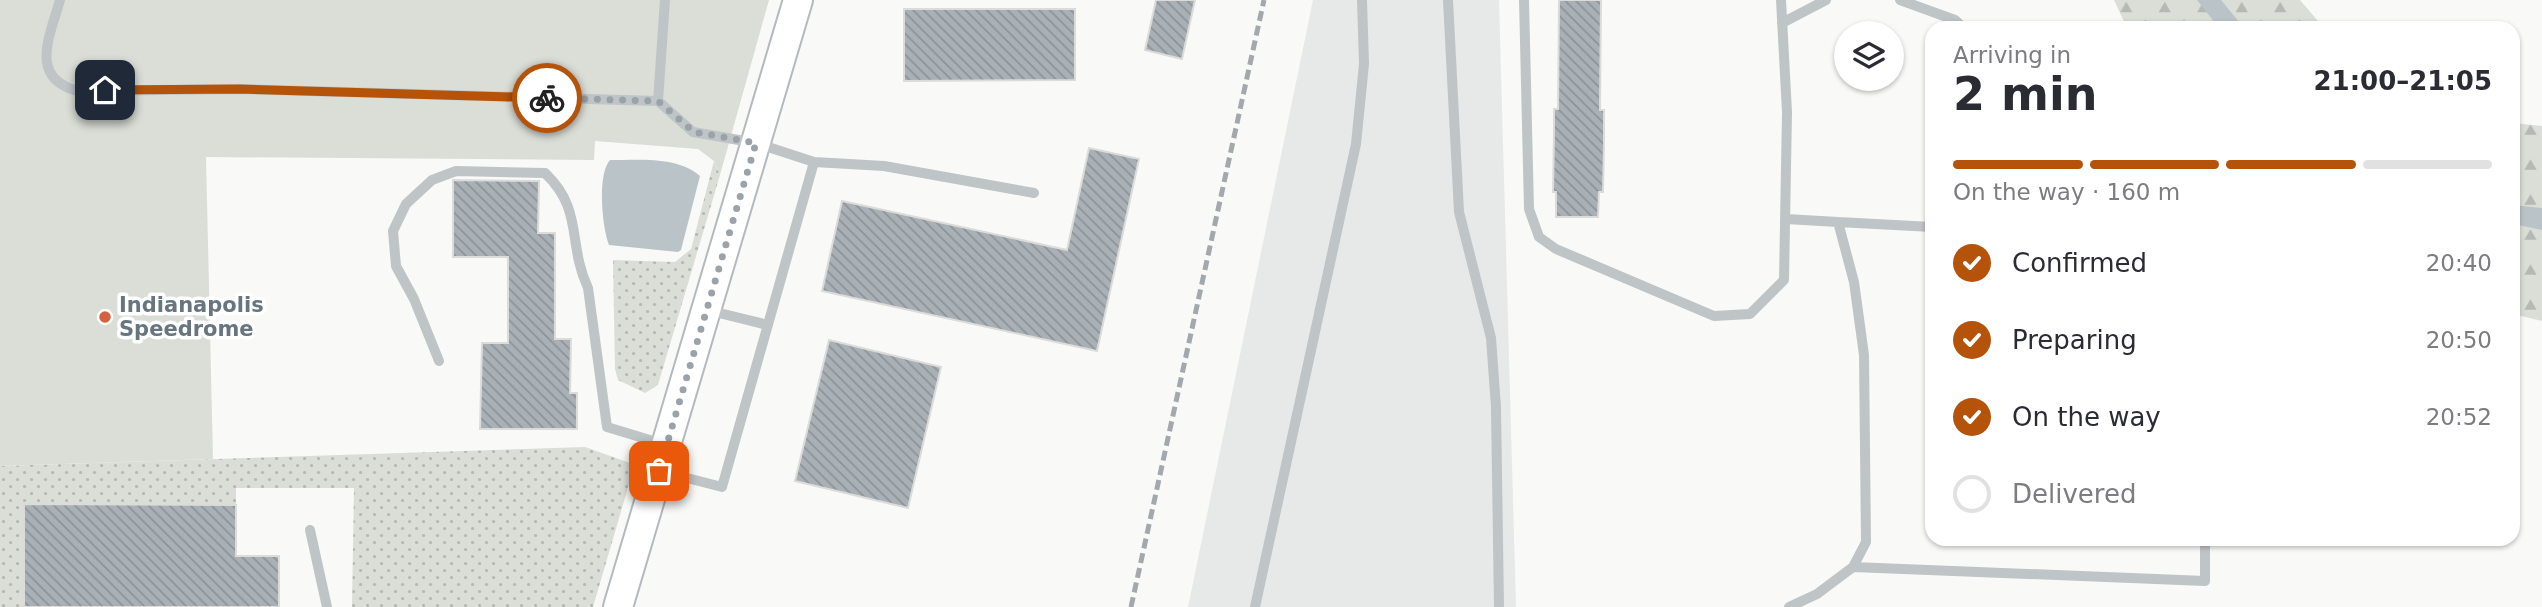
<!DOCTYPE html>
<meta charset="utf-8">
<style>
:root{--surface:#fff;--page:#f2f2f3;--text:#2b2b33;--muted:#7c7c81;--line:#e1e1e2;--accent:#b45309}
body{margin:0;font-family:"DejaVu Sans",sans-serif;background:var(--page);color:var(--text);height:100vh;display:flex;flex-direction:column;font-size:26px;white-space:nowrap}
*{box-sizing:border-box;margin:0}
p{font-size:23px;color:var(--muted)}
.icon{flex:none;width:38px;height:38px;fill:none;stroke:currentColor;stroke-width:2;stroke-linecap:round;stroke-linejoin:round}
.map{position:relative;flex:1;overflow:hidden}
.drawer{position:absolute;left:1925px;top:21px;width:595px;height:525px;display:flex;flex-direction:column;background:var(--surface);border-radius:21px;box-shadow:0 2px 5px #0004}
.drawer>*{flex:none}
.fabs{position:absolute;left:1834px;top:21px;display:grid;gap:14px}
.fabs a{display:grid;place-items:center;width:70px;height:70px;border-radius:50%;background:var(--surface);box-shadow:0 2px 5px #0004;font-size:35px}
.pin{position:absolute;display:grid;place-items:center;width:60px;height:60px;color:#fff;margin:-30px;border-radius:14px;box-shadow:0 4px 10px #0006}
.courier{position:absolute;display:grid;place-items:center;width:70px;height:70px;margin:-35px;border:5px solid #b45309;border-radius:50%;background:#fff;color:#222;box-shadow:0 2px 9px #0007}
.headline em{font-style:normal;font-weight:600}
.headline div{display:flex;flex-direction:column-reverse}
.headline{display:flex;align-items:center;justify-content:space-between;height:119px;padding:0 28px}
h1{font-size:46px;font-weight:600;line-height:52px}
.bar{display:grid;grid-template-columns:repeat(4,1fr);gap:10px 7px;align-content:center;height:84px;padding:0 28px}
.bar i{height:9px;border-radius:5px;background:var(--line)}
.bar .active{background:var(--accent)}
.bar p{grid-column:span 4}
ol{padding:0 28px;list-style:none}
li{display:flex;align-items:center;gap:21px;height:77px}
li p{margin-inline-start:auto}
li .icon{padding:7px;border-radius:50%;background:var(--accent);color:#fff;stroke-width:4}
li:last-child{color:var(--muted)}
li i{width:38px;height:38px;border:4px solid var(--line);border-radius:50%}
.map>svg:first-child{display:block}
.built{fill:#e7e8e8}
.grass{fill:url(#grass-dots)}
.forest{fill:url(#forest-firs)}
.pitch{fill:#daded7}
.water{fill:#bac4c8}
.building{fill:url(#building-back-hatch);stroke:#dbdbda;stroke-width:2}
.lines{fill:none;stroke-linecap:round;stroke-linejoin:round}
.secondary-casing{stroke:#b4b9bd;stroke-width:32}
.lane{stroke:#bfc4c7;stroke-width:10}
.secondary{stroke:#fff;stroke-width:28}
.rail{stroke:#a2a8ad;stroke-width:5;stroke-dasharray:10 5;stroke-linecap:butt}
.done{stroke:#9aa3a9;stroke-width:7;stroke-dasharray:0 12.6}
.route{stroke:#b45309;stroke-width:9}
.poi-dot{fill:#d26240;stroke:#fff;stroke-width:2.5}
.labels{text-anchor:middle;stroke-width:7;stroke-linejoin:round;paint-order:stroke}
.poi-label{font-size:21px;font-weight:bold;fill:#67757f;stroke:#fff;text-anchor:start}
</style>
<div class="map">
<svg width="2542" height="607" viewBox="0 0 2542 607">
<defs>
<pattern id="grass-dots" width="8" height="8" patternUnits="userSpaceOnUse" patternTransform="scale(1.75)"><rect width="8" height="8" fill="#daded7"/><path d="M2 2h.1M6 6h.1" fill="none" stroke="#b5b9b4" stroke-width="1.8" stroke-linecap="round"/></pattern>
<pattern id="forest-firs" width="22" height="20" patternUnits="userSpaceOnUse" patternTransform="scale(1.75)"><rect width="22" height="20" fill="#daded7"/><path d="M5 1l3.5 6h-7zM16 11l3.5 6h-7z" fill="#b5b9b4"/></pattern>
<pattern id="building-back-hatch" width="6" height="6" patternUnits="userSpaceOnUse" patternTransform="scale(1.75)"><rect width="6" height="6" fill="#a9b0b6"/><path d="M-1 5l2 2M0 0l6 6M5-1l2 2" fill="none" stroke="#8d9499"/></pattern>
</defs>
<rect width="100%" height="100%" fill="#f9f9f8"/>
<!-- built -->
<path class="built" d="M1313,0H1499L1516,607H1188Z"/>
<!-- grass -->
<path class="grass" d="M714,161L720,175L658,385L645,393L618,380L615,369L613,260L675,262L691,249Z
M585,447L630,463L632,474L593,607H352L354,488H236V505H24V607H0V466Z"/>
<!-- forest -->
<path class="forest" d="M2114,0H2300L2324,28H2127Z
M2513,123L2542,126V321L2513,314Z"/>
<!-- pitch -->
<path class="pitch" d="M0,0H769L720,175L714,161L698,149L595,141L594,160L206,157L213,459L0,466Z"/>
<!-- water -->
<path class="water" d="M2197,0H2221L2244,28H2219Z
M610,160C639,160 678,156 700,176L681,250L678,252L609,245C602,228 597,174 610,160Z
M2513,205L2542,208V230L2513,224Z"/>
<!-- building -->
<path class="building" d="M1156,0H1195L1182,59L1145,50Z
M1559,0H1601L1600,110H1604V143L1603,192H1599L1598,217H1556V192H1553L1554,132V109H1558Z
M904,9H1075V80L904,81Z
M1089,148L1139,159L1097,351L822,291L842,201L1067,250Z
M453,180L539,181L538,233H555V339H571L570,393H577V429H480L482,343H508V257H453Z
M829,340L941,367L908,508L795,481Z
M24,504L236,505V556H279V607H24Z"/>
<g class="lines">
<defs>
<path id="secondary" d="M618,607L798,0"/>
</defs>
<!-- secondary casing -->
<use href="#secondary" class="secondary-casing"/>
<!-- lane -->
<path class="lane" d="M60,0C50,36 28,78 78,91L240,89L658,101L665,0
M1448,0L1459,212L1491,338L1496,407L1499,607
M1524,0L1529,209L1539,237L1556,249L1714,316L1750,314L1784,280L1787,112L1781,0
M1900,0L1955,20L1964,28
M1782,23L1826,0
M658,101L693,132L756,143L814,162L722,487L660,471
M814,162L884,166L1034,193
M1786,219L1838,222L1854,282L1864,355L1866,542L1853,567L1817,594L1789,607
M1838,222L1932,227
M707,310L768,325
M439,361L414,299L396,266L393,231L406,204L432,180L456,171L545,173C584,210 567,243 588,288L607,427L663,444
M310,530L327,607
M1853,567L2205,581V539
M1255,607L1356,144L1364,64L1362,0"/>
<!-- secondary -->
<use href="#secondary" class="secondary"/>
<!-- rail -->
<path class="rail" d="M1131,607L1264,0"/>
</g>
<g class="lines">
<!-- done -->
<path class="done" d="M547,98L658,101L694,132L756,143L659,471"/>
<!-- route -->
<path class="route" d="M105,90L240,89L547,98"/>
</g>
<!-- markers -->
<circle class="poi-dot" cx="105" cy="317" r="7"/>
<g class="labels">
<!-- poi labels -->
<g class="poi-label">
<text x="119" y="312">Indianapolis<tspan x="119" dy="24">Speedrome</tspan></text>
</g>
</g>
</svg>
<div class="fabs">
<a><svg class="icon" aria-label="layers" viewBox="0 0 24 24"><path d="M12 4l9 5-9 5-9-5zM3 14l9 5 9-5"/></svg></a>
</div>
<div class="pin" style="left:659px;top:471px;background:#ea580c"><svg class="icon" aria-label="bag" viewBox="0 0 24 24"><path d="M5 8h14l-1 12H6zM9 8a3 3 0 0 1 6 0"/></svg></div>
<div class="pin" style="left:105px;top:90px;background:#1f2937"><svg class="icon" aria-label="home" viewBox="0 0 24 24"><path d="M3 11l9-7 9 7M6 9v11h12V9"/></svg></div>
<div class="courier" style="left:547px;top:98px"><svg class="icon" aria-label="bike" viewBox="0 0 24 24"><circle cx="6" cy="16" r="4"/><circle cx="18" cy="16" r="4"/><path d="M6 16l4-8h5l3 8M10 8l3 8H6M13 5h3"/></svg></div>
<section class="drawer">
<div class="headline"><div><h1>2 min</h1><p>Arriving in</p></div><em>21:00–21:05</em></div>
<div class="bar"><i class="active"></i><i class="active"></i><i class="active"></i><i></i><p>On the way · 160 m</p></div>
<ol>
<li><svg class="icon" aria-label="check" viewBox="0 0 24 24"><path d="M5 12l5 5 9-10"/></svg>Confirmed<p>20:40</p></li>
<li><svg class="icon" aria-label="check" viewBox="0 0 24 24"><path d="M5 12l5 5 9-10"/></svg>Preparing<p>20:50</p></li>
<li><svg class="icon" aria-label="check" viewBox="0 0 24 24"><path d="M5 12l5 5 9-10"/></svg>On the way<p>20:52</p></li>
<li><i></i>Delivered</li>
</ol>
</section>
</div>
